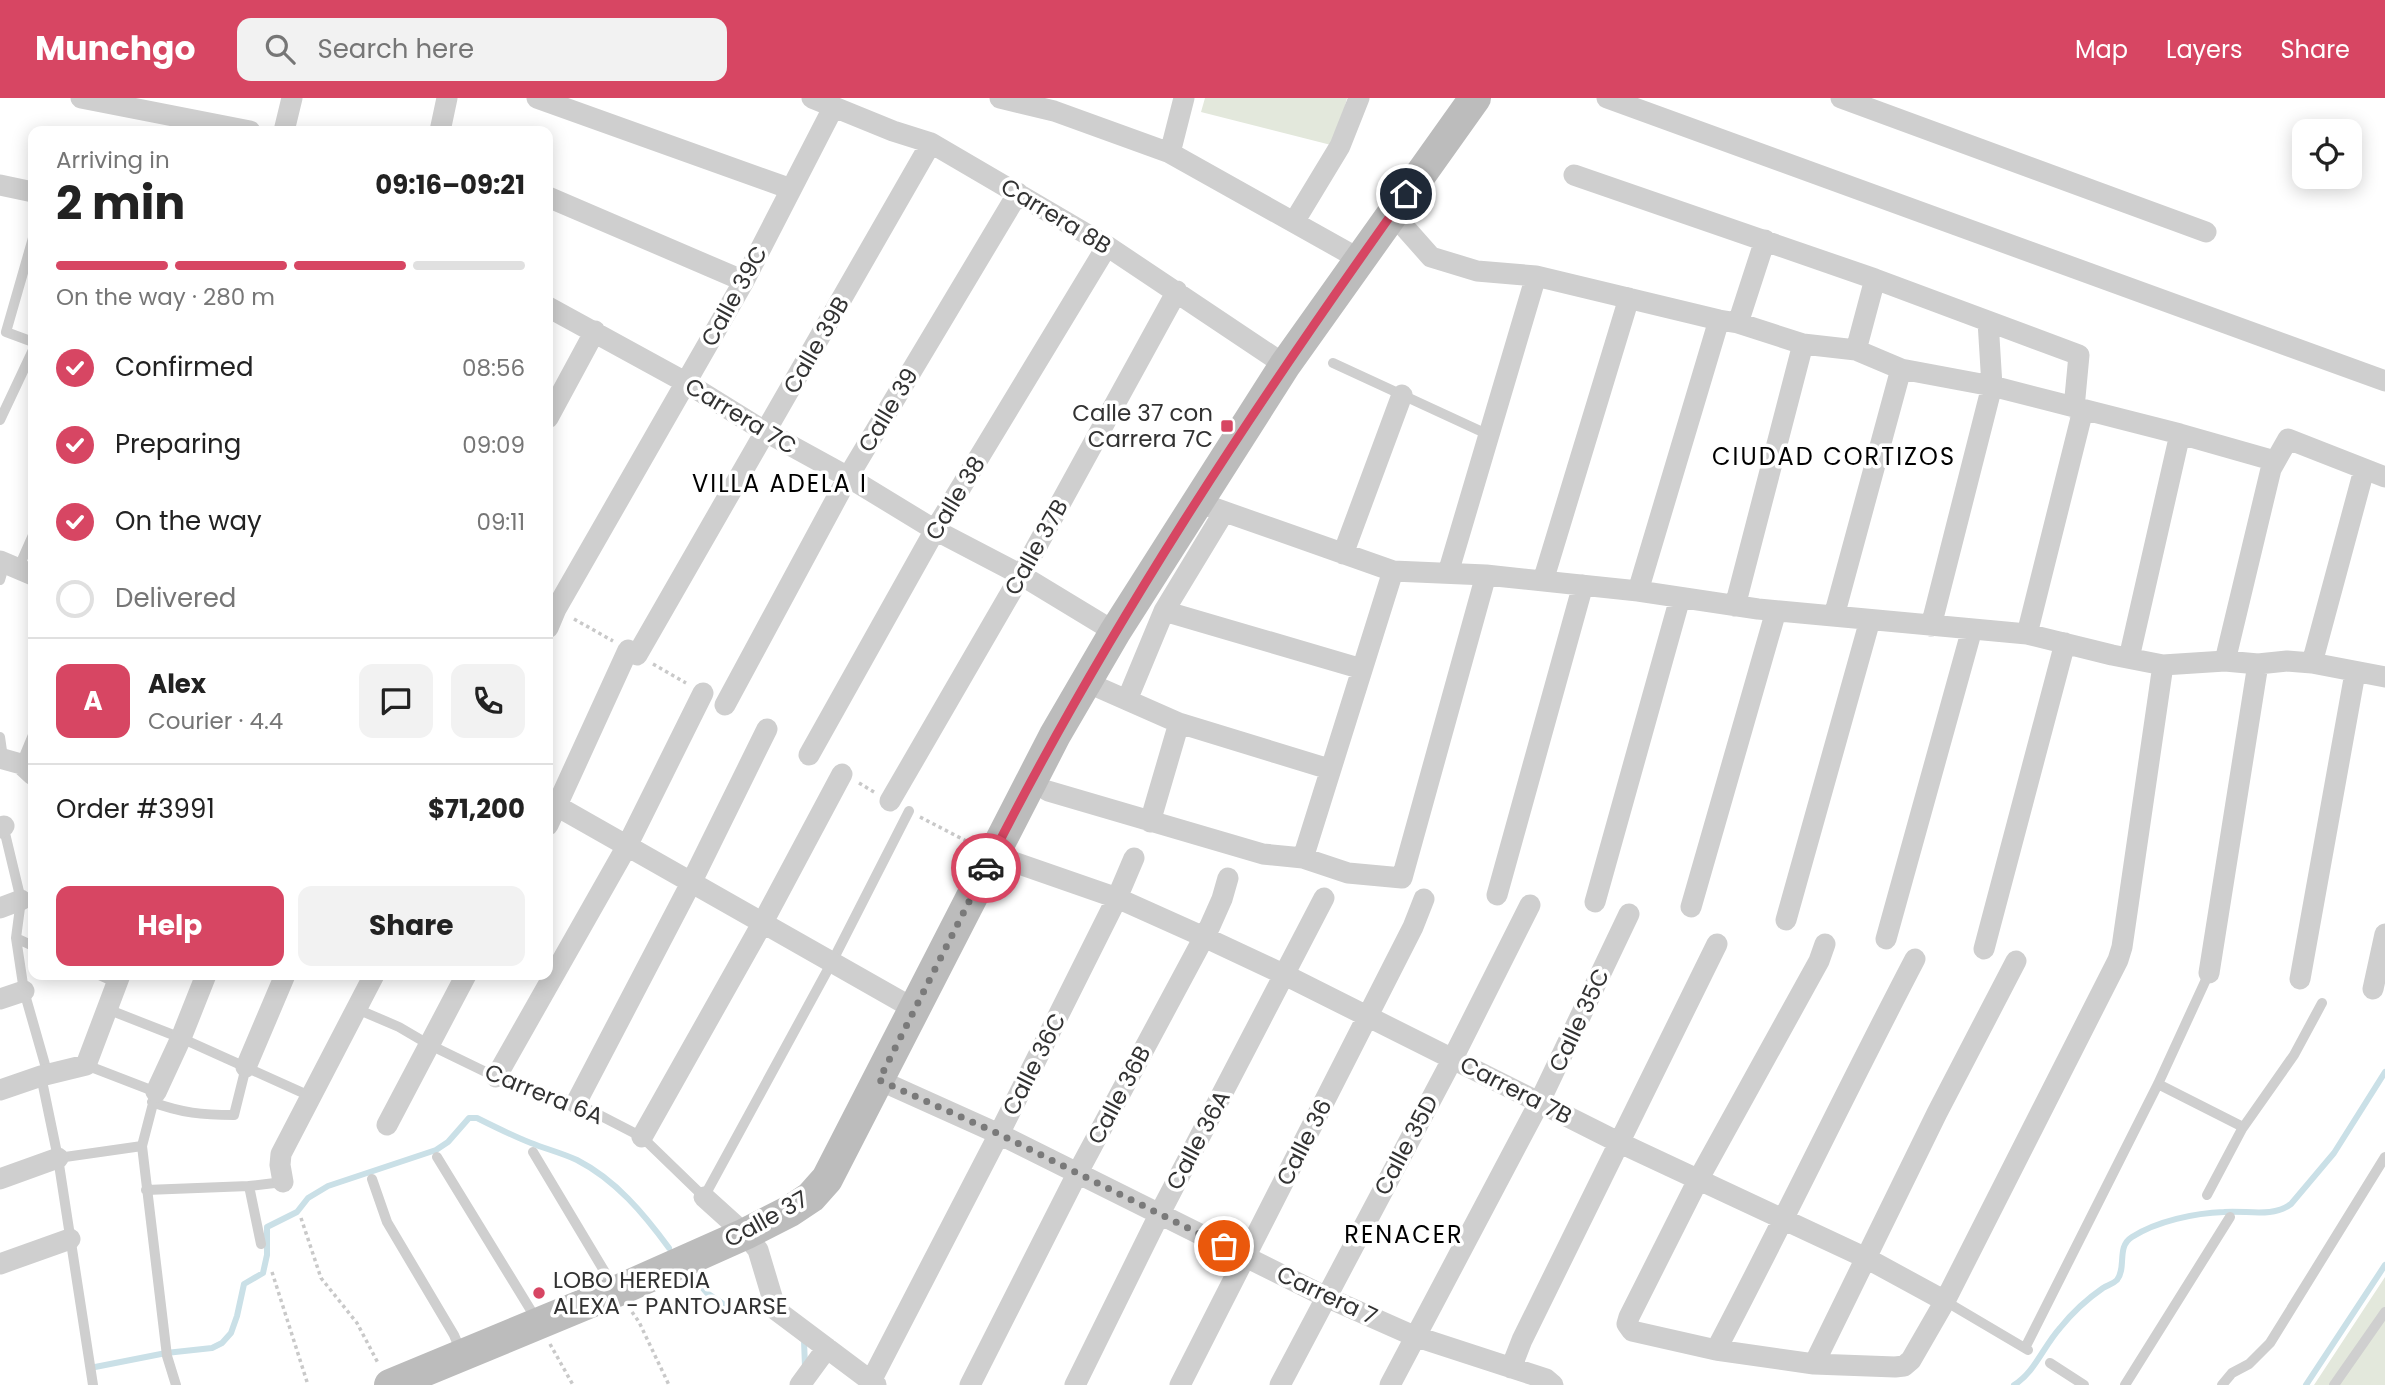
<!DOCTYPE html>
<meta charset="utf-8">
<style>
:root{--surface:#fff;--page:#f2f2f2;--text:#222;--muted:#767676;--line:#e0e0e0;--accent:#d74663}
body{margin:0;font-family:Poppins,sans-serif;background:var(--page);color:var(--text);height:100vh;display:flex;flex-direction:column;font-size:26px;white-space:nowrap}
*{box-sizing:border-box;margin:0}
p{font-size:23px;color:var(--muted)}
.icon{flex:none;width:38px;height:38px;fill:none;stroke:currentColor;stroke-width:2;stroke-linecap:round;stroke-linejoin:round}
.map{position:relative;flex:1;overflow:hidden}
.drawer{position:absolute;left:28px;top:28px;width:525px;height:854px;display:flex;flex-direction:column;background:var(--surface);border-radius:14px;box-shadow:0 4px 18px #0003}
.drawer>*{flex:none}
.fabs{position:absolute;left:2292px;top:21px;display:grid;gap:14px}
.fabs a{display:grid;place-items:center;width:70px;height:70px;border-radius:14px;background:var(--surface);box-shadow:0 4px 18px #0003;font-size:35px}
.pin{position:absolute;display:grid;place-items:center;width:60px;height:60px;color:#fff;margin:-30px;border:4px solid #fff;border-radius:50%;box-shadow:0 2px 7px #0007}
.courier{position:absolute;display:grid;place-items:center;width:70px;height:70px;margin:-35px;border:5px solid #d74663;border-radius:50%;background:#fff;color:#222;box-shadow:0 2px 9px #0007}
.headline em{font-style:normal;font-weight:700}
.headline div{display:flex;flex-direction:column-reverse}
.headline{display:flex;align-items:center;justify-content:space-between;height:119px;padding:0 28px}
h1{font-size:46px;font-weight:700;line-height:52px}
.bar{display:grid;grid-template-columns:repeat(4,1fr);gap:10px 7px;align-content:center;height:84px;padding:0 28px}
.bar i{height:9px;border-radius:5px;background:var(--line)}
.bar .selected{background:var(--accent)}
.bar p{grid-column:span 4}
.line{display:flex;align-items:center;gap:18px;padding:0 28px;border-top:2px solid var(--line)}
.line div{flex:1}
.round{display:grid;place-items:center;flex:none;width:74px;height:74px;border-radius:14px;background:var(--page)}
ol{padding:0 28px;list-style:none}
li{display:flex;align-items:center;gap:21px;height:77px}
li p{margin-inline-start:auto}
li .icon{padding:7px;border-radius:50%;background:var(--accent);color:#fff;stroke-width:4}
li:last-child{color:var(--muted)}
li i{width:38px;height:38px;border:4px solid var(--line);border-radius:50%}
.action{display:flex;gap:14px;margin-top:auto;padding:14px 28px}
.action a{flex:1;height:80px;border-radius:14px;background:var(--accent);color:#fff;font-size:28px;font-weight:700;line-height:80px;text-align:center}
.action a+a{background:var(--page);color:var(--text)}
header{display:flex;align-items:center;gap:42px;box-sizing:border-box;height:98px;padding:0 35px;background:var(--accent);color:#fff}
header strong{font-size:33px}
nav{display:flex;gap:38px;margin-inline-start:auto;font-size:24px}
.search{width:490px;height:63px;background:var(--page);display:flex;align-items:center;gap:18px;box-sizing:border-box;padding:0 24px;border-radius:14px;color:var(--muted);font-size:26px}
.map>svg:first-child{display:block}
.green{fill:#e3e8dc}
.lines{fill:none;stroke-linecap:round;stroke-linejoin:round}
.stream{stroke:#cae0e7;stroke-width:6}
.path{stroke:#c9c9c9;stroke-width:3.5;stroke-dasharray:3.5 3.5;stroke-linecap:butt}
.service{stroke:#cfcfcf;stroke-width:10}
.minor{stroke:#cfcfcf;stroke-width:21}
.secondary{stroke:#bcbcbc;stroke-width:32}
.done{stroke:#7a7a7a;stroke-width:7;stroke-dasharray:0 12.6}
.route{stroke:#d74663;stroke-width:9}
.poi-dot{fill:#d74663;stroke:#fff;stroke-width:2.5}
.labels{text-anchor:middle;stroke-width:7;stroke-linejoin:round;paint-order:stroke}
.street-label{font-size:23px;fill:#323232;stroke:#fff}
.poi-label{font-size:23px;fill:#323232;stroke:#fff;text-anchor:end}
.neighbourhood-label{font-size:24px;letter-spacing:2px;fill:#000;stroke:#fff}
</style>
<header>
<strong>Munchgo</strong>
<div class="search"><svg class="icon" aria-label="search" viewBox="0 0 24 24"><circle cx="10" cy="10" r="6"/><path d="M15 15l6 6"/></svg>Search here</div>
<nav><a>Map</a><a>Layers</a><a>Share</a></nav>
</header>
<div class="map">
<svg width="2385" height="1287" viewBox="0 0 2385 1287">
<rect width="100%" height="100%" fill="#fff"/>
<!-- green -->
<path class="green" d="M1205,0H1347L1335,48L1201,14Z
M2385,1179V1287H2314Z"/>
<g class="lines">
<!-- stream -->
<path class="stream" d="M688,1173L707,1195L726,1208
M801,1240L804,1242L805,1269
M90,1270L166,1255L212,1250L222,1245L231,1235L237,1218L244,1186L263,1175L267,1157V1129L297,1114L308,1100L328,1088L436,1052L448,1044L469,1020H477C495,1029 513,1038 531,1045C546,1051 562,1055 577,1062C616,1082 644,1116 669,1150
M2014,1287C2035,1274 2043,1249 2060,1230C2072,1215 2087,1201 2103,1190C2108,1187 2113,1186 2117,1182C2127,1169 2116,1149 2132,1139C2157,1123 2195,1115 2224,1114C2247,1112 2272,1120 2291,1106L2334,1055L2385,974
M2306,1287L2385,1167"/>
<!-- path -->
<path class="path" d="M574,521L613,543
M653,566L686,585
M859,685L874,694
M920,719L972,746
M301,1120L321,1180L357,1225L378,1265
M272,1174L308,1287
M632,1214L639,1224L669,1287
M550,1246L573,1287"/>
<!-- service -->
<path class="service" d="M33,140L6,234L33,244
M1333,265L1489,337
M0,322L33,252
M18,471L33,437
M0,482L5,465
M0,639L3,660
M21,666L33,637
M3,727L21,802L16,840L24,893L48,977
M16,840L33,848
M99,877L117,885
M107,911L181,940L312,999
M357,911L399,929L428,946L496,979L576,1005L642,1039L704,1099L832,864L909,713
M86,967L156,994L142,1048L167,1258L176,1287
M41,978L58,1060L93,1287
M2158,986L2243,1029
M152,1004C182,1015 202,1017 234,1017L246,969
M533,1054L615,1191
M437,1059L538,1224
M58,1060L142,1048
M372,1081L387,1124L454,1237L461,1254
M249,1088L261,1146
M146,1092L249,1088L283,1084
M2207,1097L2242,1031L2294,957L2322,905
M1945,1203L2028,1252
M2025,1250L2158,986L2209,875
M2050,1265L2084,1287
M2125,1287L2230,1119
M2222,1287L2232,1275L2249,1266L2270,1245L2385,1059
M2334,1287L2385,1214"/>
<!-- minor -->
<path class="minor" d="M81,0L250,33
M537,0L791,91
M812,0L893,33L931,45L1107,148L1285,267
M1000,0L1054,13L1170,55L1361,162
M1607,0L2385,283
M1841,0L2206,134
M284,33L292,0
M440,33L447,0
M1170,55L1184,0
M1574,77L1875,181L2079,257L2074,310
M0,87L33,94
M548,99L744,183
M1392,115L1431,159L1477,173L1536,178L1719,222L1738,225L1803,246L1856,252L1901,271L1992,288L2180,336L2275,363
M1294,124L1340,48L1359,0
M548,209L685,284L766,334L848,379L935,432L1021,477L1115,534
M1738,225L1765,142
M1856,252L1875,181
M548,320L595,233
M1197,404L1393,473L1486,477L1638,493L1758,511L2027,536L2112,557L2163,567L2225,563L2258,566L2287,563L2312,565L2385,579
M1343,456L1402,297
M0,463L33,477
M1448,475L1536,178
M1543,483L1629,200
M1638,493L1719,222
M1735,508L1803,246
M1164,513L1362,571
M1834,518L1901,271
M1931,528L1992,288L1988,223
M548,530L556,511L744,183L833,10
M2027,536L2083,312
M637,557L931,45
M2129,560L2180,336
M2225,563L2271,371L2288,341L2385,379
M2312,565L2364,372
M1086,584L1179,625L1329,671
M1127,602L1164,513L1224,414
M725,607L848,379L1018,95
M809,657L935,432L1107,148
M0,660L21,666L33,677
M1048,693L1263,756L1303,760L1348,775L1402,780L1486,477
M548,703L916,912
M890,703L1021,477L1177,193
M1150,724L1179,625
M548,727L628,552
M0,730L4,728
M993,757L1117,800L1204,839L1285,877L1618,1044L1866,1160L1945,1203
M1303,760L1393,473
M1497,797L1583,487
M1595,804L1680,500
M1691,809L1776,513
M0,810L21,802
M1786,822L1870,522
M1886,841L1972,531
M1825,846L1819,863L1698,1082L1629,1219L1627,1226L1632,1233L1716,1252L1814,1266L1895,1269L1904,1268L1911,1262L1945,1203L2118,862L2122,849L2163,567
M1984,851L2065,545
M2209,875L2258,566
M2300,881L2355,575
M2373,891L2385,836
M0,901L24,893
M246,969L285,877
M496,979L627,748L703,595
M879,982L999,1036L1326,1199L1414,1238L1546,1281L1553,1287
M0,992L41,978L86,967L120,877
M156,994L181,940L206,877
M576,1005L691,785L767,631
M387,1027L466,877
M642,1039L763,824L842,676
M0,1081L58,1060
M283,1084L280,1067L281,1056L374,877
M704,1099L745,1136L758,1152L776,1212L876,1287
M0,1166L70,1141
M1716,1252C1784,1123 1847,991 1915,861
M1814,1266L1937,1015L2016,863
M1511,1270L1522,1242L1717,846
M871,1283L999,1036L1117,800L1134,760
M800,1287L827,1250
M970,1287L1077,1076L1210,828L1222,801L1228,780
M1075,1287L1159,1117L1324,800
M1180,1287L1413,829L1424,801
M1280,1287L1453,960L1530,807
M1390,1287L1539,1005L1629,816"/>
<!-- secondary -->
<path class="secondary" d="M390,1287L617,1193L745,1136L790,1113L811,1099L827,1081L1055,637L1115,534L1285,267L1475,0"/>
</g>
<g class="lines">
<!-- done -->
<path class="done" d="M986,770L879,982L999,1036L1224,1148"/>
<!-- route -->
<path class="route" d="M986,770C1105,533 1252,311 1406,96"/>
</g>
<!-- markers -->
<g class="poi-dot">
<rect x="1220" y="321" width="14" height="14" rx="3.5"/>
<circle cx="539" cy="1195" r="7"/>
</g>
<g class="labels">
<!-- street labels -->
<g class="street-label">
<text transform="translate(1056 118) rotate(31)" y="8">Carrera 8B</text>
<text transform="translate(734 198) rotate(-61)" y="8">Calle 39C</text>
<text transform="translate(816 247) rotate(-60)" y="8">Calle 39B</text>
<text transform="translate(888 312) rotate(-59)" y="8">Calle 39</text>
<text transform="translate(741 318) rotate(31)" y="8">Carrera 7C</text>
<text transform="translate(955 400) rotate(-59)" y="8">Calle 38</text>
<text transform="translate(1036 449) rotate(-61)" y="8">Calle 37B</text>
<text transform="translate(1579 922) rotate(-65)" y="8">Calle 35C</text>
<text transform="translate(1034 966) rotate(-63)" y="8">Calle 36C</text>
<text transform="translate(1516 992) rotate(27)" y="8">Carrera 7B</text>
<text transform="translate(544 996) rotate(22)" y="8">Carrera 6A</text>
<text transform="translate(1119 997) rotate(-62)" y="8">Calle 36B</text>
<text transform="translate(1198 1042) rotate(-62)" y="8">Calle 36A</text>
<text transform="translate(1304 1044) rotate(-63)" y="8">Calle 36</text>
<text transform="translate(1406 1047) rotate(-62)" y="8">Calle 35D</text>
<text transform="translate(766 1121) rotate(-29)" y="8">Calle 37</text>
<text transform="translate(1327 1197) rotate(25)" y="8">Carrera 7</text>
</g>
<!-- poi labels -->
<g class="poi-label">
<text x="1213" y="323">Calle 37 con<tspan x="1213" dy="26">Carrera 7C</tspan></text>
<text x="553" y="1190" text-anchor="start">LOBO HEREDIA<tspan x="553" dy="26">ALEXA - PANTOJARSE</tspan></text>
</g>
<!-- neighbourhood labels -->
<g class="neighbourhood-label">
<text x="1834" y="367">CIUDAD CORTIZOS</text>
<text x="780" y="394">VILLA ADELA I</text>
<text x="1404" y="1145">RENACER</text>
</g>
</g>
</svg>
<div class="fabs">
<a><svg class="icon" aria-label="locate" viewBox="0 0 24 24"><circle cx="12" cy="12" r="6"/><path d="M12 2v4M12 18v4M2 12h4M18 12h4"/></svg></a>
</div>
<div class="pin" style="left:1224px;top:1148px;background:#ea580c"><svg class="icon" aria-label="bag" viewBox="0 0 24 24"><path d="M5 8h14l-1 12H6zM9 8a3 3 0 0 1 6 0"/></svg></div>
<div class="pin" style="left:1406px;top:96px;background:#1f2937"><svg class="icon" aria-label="home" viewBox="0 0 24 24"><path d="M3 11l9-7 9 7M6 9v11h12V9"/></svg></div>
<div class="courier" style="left:986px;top:770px"><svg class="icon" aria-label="car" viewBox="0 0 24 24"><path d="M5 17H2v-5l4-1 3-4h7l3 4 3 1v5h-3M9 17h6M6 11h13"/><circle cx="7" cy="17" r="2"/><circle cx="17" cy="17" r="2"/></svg></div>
<section class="drawer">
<div class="headline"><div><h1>2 min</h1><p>Arriving in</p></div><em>09:16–09:21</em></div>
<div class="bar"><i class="selected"></i><i class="selected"></i><i class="selected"></i><i></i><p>On the way · 280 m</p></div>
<ol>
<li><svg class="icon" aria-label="check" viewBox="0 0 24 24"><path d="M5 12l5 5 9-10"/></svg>Confirmed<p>08:56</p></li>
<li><svg class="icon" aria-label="check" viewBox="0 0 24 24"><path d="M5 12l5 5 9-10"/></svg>Preparing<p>09:09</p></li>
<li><svg class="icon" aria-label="check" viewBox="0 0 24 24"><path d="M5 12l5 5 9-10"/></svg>On the way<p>09:11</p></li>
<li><i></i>Delivered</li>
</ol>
<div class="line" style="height:126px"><b class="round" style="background:var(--accent);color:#fff">A</b><div><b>Alex</b><p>Courier · 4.4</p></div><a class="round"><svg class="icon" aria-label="chat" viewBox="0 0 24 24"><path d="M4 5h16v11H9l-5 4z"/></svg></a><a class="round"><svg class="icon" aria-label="phone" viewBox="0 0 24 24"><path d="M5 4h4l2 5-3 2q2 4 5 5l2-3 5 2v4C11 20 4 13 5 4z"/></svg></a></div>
<div class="line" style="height:91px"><div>Order #3991</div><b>$71,200</b></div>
<div class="action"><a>Help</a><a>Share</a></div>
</section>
</div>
